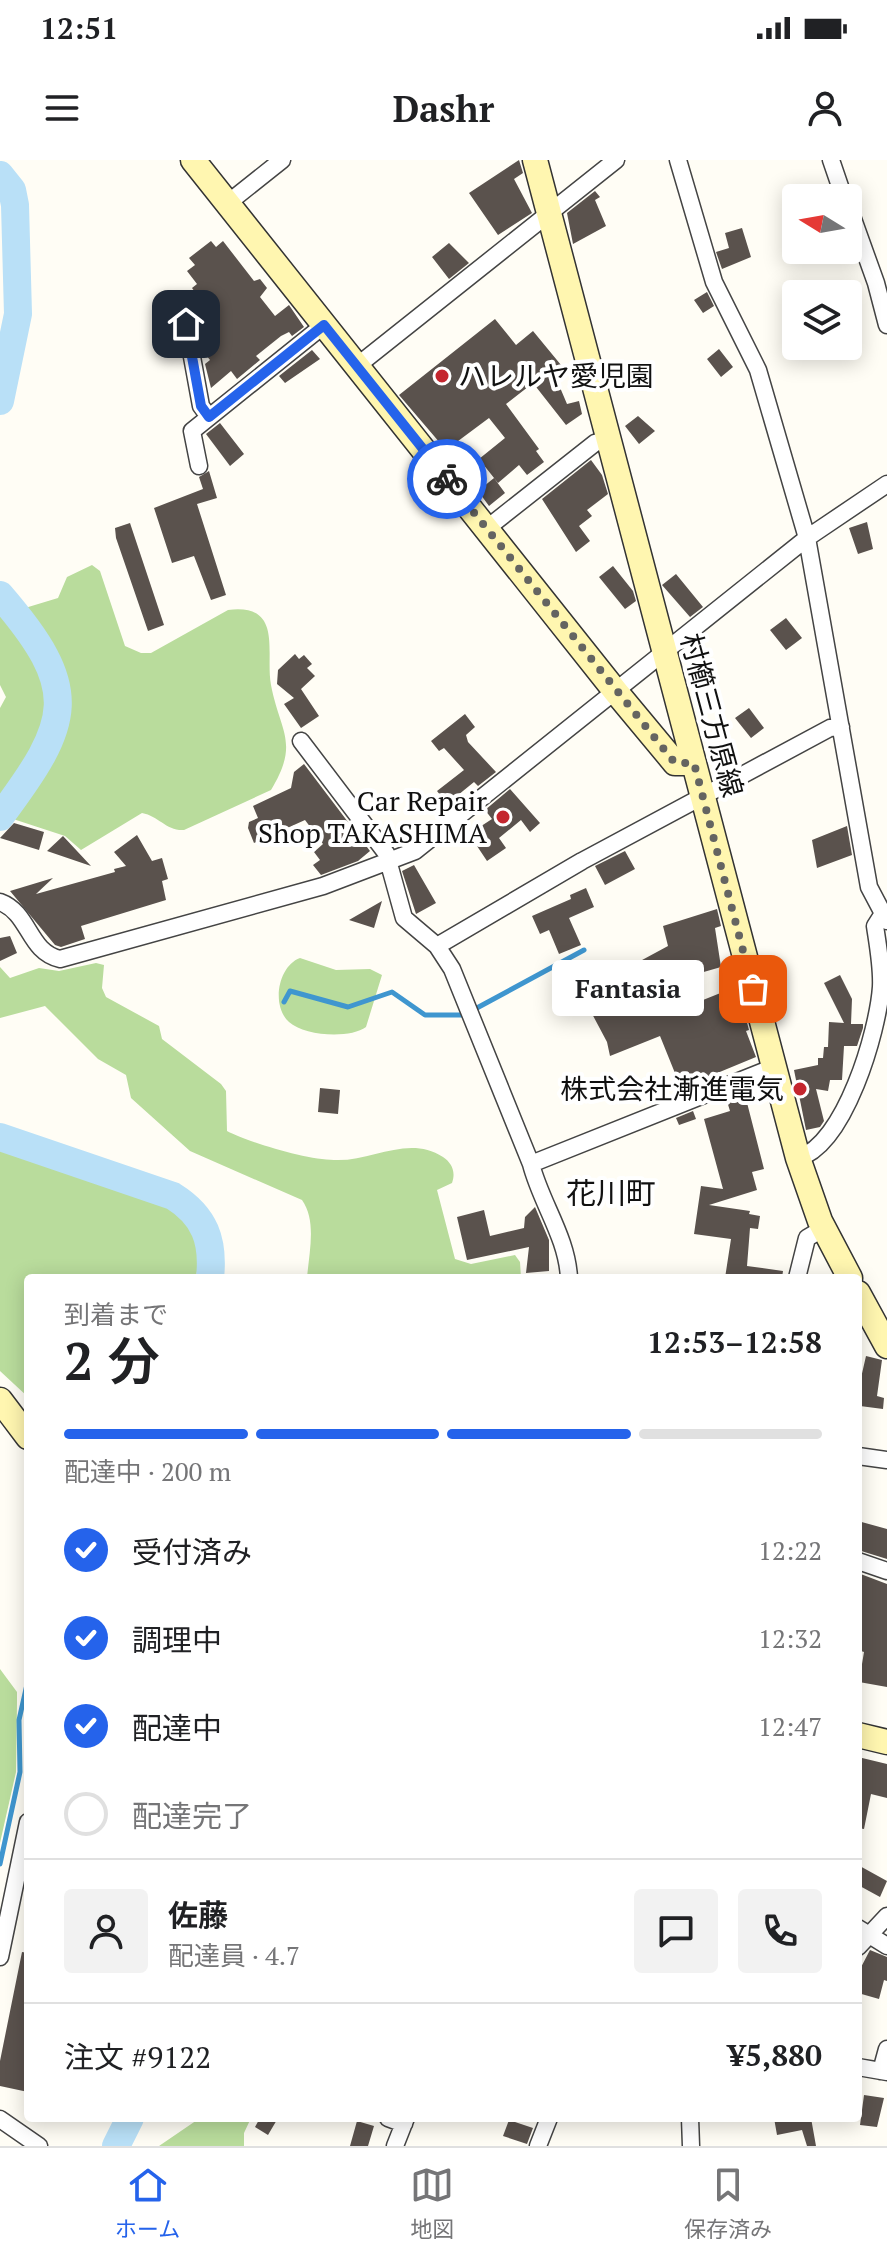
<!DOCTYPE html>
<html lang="ja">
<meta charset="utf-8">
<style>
:root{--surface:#fff;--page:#f2f2f2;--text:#202124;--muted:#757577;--line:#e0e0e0;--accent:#2563eb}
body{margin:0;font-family:"PT Serif","Noto Sans JP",serif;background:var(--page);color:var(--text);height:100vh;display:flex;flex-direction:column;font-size:30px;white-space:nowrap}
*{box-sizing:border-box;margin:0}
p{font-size:26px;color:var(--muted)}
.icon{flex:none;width:44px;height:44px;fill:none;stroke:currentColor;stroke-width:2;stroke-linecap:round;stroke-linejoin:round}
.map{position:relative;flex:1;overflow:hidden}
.sheet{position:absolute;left:24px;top:1114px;width:838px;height:848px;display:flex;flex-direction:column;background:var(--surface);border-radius:8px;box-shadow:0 4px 20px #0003}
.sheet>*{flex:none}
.needle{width:52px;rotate:281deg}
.tools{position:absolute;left:782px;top:24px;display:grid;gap:16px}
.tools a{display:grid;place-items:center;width:80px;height:80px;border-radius:8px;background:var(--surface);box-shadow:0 4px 20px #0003;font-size:40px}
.pin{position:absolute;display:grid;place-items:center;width:68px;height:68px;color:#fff;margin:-34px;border-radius:16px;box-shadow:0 4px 12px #0006}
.courier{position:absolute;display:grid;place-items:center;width:80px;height:80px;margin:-40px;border:6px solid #2563eb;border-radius:50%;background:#fff;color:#222;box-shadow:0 2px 10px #0007}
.bubble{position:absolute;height:56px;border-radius:8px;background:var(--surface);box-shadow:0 4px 20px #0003;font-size:26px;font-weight:600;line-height:56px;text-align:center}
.head em{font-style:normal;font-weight:600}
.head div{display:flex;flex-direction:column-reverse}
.head{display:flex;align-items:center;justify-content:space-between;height:136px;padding:0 40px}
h1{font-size:52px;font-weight:600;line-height:60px}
.bar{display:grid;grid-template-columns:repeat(4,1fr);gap:12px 8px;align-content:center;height:96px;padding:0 40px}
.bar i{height:10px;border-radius:6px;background:var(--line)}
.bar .active{background:var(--accent)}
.bar p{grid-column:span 4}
.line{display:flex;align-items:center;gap:20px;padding:0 40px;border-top:2px solid var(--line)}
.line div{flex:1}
.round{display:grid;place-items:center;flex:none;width:84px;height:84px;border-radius:8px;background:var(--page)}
ol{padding:0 40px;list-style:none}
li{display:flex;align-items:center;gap:24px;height:88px}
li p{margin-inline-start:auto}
li .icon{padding:8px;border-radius:50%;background:var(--accent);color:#fff;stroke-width:4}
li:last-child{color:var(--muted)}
li i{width:44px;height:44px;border:4px solid var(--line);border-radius:50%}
.status{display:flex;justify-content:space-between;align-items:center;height:56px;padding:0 40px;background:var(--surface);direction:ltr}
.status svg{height:22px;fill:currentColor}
header{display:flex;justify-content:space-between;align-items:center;height:104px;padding:0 40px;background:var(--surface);font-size:36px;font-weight:600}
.dock{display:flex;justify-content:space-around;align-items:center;height:112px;border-top:2px solid var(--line);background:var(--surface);font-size:22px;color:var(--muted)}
.dock a{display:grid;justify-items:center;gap:4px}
.dock .active{color:var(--accent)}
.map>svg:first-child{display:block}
.forest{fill:#b9dc9c}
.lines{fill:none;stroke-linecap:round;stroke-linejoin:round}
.stream{stroke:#3f96cf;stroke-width:5}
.river{stroke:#b9e0f7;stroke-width:28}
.building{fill:#5a524d}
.street-casing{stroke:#444;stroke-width:19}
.secondary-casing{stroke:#333;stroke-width:27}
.street{stroke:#fff;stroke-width:16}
.secondary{stroke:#fff6b0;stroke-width:24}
.done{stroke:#646461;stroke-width:8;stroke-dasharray:0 14.4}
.route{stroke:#2563eb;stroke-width:10}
.poi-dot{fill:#c4262e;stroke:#fff;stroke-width:3}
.labels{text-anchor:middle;stroke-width:8;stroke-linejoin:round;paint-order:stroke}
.poi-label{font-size:28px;fill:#111;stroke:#fff;text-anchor:end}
.street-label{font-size:28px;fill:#111;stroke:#fff}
.neighbourhood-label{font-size:30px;fill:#111;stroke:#fff}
</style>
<div class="status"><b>12:51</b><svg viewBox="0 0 49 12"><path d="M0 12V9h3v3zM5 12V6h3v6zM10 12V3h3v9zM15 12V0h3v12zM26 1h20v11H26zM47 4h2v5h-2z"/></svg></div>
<header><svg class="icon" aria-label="menu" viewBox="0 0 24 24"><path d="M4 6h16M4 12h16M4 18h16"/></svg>Dashr<svg class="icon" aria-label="person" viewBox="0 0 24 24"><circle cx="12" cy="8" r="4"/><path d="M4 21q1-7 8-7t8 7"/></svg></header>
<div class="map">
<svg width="887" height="1986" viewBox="0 0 887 1986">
<rect width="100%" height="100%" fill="#fffdf5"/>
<!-- forest -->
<path class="forest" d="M92,405L100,411L125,486L141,493H151L228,450C284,443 265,493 271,525C280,572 300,582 271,630L184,670C166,671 159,656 142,653L81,690L65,676L10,658L54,589L63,547L57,504L47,485L26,456L25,448L58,438L67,417Z
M0,444C73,528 64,562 0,648V548L6,537L0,525Z
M300,798L336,810L370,809L382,815L366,867C350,879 304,876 289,862C271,846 278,806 300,798Z
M96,803L104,805L102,828L106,837L159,866L162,879L221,924L226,931L227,971C250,983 308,1000 334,1000C372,1002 408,974 443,997C452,1003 456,1012 452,1023L437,1030L455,1099L471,1104L515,1095L520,1102L521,1118H307C309,1093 317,1061 302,1040L190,991L131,938L126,915L98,899L45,846L0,858V807L10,818L39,808L59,811Z
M0,983C47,999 158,1027 187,1064C200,1080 199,1099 196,1118H28V1237L0,1211Z
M0,1509L17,1532V1542L16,1612L0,1683Z
M200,1958H251L244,1973V1986H159Z"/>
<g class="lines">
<!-- stream -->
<path class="stream" d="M284,842L290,831L348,847L392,832L425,855H463
M475,849L584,790
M0,1704L20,1612L19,1560L28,1520"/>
<!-- river -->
<path class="river" d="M0,15L12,30L15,45L18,154L0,241
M0,435C82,530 72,561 0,657
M0,977L173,1036C205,1056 214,1081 210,1118
M116,1986L130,1958"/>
</g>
<!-- building -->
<path class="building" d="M519,0L523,13L514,19L532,53L498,75L469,33Z
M595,31L600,37L595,40L606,66L573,84L567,53Z
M742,68L751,97L722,109L716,92L729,88L725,73Z
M211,81L216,87L223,81L254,121L260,119L267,128L260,137L275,156L289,145L304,167L292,176L289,172L281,176L256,196L260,200L237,219L231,211L211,228L205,204L210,200L202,190L199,172L208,165L192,145L200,139L192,128L197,124L187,111L195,105L189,98Z
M449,83L469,103L449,119L432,97Z
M707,132L714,146L703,153L694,140Z
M495,159L516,185L533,171L561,205L553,211L567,244L579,241L582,254L566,265L533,223L506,244L539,289L536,291L544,302L527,315L519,305L498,323L479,299L505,278L489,258L446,290L399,235Z
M719,189L733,207L721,217L707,199Z
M312,190L320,199L285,223L279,216Z
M638,256L655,271L639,284L625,266Z
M220,263L244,294L230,306L206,274Z
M591,300L602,315L608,334L587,350L592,356L579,366L590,381L576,392L542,339Z
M209,311L217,338L197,344L226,435L211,440L194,396L172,403L154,348L203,329L199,317Z
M494,318L505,333L489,346L478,331Z
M867,362L873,389L858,394L849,368Z
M130,363L164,465L148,471L116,378L115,368Z
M613,406L633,431L636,441L625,449L599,417Z
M676,414L703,447L690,457L662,425Z
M786,458L802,478L786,490L770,470Z
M295,494L299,499L304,495L312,504L307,508L315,516L301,529L319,556L301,568L284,544L294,538L277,524L278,510Z
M749,548L764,568L751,578L735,558Z
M465,554L475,567L466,575L468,582L496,612L478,626L474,622L447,644L437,631L464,610L444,588L439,591L431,581Z
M304,604L370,691L358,701L321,715L313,705L320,700L314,692L323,684L305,660L254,683L248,668L249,662L258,658L253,646L291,628L294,612Z
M510,629L540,663L530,672L521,660L499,678L506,688L487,701L469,674L492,659L485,650Z
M14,663L44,672L39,690L0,678Z
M847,666L852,695L817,708L812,680Z
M137,675L152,701L162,698L168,719L162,721L166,740L81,766L85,779L61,787L55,785L10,731L53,718L36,734L115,712L114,709L126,706L114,692Z
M63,676L91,706L47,691Z
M625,691L635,709L605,725L595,706Z
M414,705L436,743L416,754L402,711Z
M586,728L594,747L569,758L581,785L559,794L549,770L540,774L532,756L571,739L570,735Z
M382,741L374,768L349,760Z
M717,749L721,766L715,768L721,807L669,822L683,848L733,828L741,840L749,870L746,871L756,897L681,928L660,876L610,896L607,882L581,833L668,786L663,766Z
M10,776L17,793L0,801V778Z
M840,815L852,839L851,864H863V868L857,886H844L842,920H830L828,931L816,929L824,961L820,967L806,970L794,910L818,905V898H823L824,887H828L829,862L844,863L824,823Z
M320,928L340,930L338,954L318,952Z
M744,931L764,1009L752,1012L757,1030L709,1045L750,1051L749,1054L760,1056L758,1069L750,1068L747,1106L783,1111L782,1118H725L731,1079L694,1074L701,1026L723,1029L704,959L730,951L726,938Z
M693,951L696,959L679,965L676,958Z
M535,1047L549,1080V1111L526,1113L529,1087L467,1100L457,1057L484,1050L490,1076L524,1068L525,1057Z
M866,1196L882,1200L877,1236L884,1238L883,1249L860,1246L862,1233L858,1231Z
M858,1361L887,1369V1399L858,1390Z
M858,1413L887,1424V1527L859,1522L864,1492L858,1490Z
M858,1597L887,1604V1638L871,1634L864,1669L858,1668Z
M858,1705L887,1721L880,1737L858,1725Z
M870,1790L887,1797V1821L884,1820L879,1839L858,1833V1813Z
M22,1792L28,1793V1932L0,1926V1901Z
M864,1935L884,1938L877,1967L860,1965Z
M260,1958H278L268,1975L255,1967Z
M774,1958H811L816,1986H807L802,1970L777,1975Z
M509,1960L533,1968L527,1984L503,1976Z
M357,1961L374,1966L368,1986H350Z"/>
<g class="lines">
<defs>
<path id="street" d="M678,0L714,122L758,210L807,378L869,727L887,761
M831,0L844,38
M228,43L282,0
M848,45L876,123L887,165
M186,164L201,246L209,257
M357,206L616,0
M199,306L192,271L324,165
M486,369L595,283L609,279
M301,581L386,693L404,758L437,786L452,809L531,1004C541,1043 567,1077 569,1118
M0,742C30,753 28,792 60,799L323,726L415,691L807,378L887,324
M437,786L582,701L830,568L841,567
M798,998C845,985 878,871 881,827C882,807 878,786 875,766L882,755
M531,1004L774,907
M797,1118L807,1078L824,1068
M858,1296L887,1300
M858,1401L887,1411
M858,1768L887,1786
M858,1787L887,1756
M0,1797L28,1662
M858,1907L887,1912
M881,1911L887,1889
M388,1958L404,1964
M690,1958L691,1986
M0,1959L39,1986
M395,1986L406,1958
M538,1986L549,1958"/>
<path id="secondary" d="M193,0L616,532L675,603H694
M535,0L798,998L820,1061L850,1118
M858,1133L887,1186
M0,1240L28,1277
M858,1575L887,1582"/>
</defs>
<!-- street casing -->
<use href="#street" class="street-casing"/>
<!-- secondary casing -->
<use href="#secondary" class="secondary-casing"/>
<!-- street -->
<use href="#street" class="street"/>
<!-- secondary -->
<use href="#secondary" class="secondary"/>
</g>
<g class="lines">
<!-- done -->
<path class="done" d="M447,319L675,603H694L753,829"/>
<!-- route -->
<path class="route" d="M186,164L201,246L209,257L324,165L447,319"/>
</g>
<!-- markers -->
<g class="poi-dot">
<circle cx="442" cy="216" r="8"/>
<circle cx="503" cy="657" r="8"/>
<circle cx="800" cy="929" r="8"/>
</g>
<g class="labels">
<!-- poi labels -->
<g class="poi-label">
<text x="458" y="226" text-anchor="start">ハレルヤ愛児園</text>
<text x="487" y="651">Car Repair<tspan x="487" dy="32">Shop TAKASHIMA</tspan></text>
<text x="784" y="939">株式会社漸進電気</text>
</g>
<!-- street labels -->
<g class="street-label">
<text transform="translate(712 555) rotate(75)" y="10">村櫛三方原線</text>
</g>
<!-- neighbourhood labels -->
<g class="neighbourhood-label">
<text x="611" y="1044">花川町</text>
</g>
</g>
</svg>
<div class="tools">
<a><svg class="needle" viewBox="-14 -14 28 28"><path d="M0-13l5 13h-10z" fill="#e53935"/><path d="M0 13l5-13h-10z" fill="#757577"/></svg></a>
<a><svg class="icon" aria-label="layers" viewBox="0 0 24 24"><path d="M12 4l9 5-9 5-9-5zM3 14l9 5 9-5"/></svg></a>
</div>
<div class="pin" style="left:753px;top:829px;background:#ea580c"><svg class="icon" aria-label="bag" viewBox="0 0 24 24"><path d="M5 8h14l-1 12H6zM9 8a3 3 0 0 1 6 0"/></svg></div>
<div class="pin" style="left:186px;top:164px;background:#1f2937"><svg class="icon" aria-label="home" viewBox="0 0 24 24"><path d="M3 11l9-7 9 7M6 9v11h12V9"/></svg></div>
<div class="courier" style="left:447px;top:319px"><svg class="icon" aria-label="bike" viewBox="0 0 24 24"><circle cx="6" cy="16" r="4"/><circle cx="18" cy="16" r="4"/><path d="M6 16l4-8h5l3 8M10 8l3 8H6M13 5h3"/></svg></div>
<div class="bubble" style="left:552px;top:800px;width:152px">Fantasia</div>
<section class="sheet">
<div class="head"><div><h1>2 分</h1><p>到着まで</p></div><em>12:53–12:58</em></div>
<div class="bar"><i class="active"></i><i class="active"></i><i class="active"></i><i></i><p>配達中 · 200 m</p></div>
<ol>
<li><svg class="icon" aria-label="check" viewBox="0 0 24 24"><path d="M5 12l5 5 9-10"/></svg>受付済み<p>12:22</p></li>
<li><svg class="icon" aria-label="check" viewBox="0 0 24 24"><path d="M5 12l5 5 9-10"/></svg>調理中<p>12:32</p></li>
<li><svg class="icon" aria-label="check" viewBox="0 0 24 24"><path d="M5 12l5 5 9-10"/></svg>配達中<p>12:47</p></li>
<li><i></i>配達完了</li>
</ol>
<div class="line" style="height:144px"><a class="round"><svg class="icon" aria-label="person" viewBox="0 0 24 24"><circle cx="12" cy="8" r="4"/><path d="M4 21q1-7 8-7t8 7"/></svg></a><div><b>佐藤</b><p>配達員 · 4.7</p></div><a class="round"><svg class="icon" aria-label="chat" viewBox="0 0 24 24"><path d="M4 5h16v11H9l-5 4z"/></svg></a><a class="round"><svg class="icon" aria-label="phone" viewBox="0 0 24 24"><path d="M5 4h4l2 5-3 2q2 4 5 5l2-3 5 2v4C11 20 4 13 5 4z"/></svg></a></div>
<div class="line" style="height:104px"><div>注文 #9122</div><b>¥5,880</b></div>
</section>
</div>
<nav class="dock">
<a class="active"><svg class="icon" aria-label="home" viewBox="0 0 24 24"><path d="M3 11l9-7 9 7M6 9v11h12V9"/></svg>ホーム</a>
<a><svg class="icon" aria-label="map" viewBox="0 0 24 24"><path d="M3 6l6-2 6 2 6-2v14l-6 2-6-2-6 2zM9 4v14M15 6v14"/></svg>地図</a>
<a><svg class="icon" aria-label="saved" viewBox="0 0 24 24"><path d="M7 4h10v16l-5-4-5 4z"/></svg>保存済み</a>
</nav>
